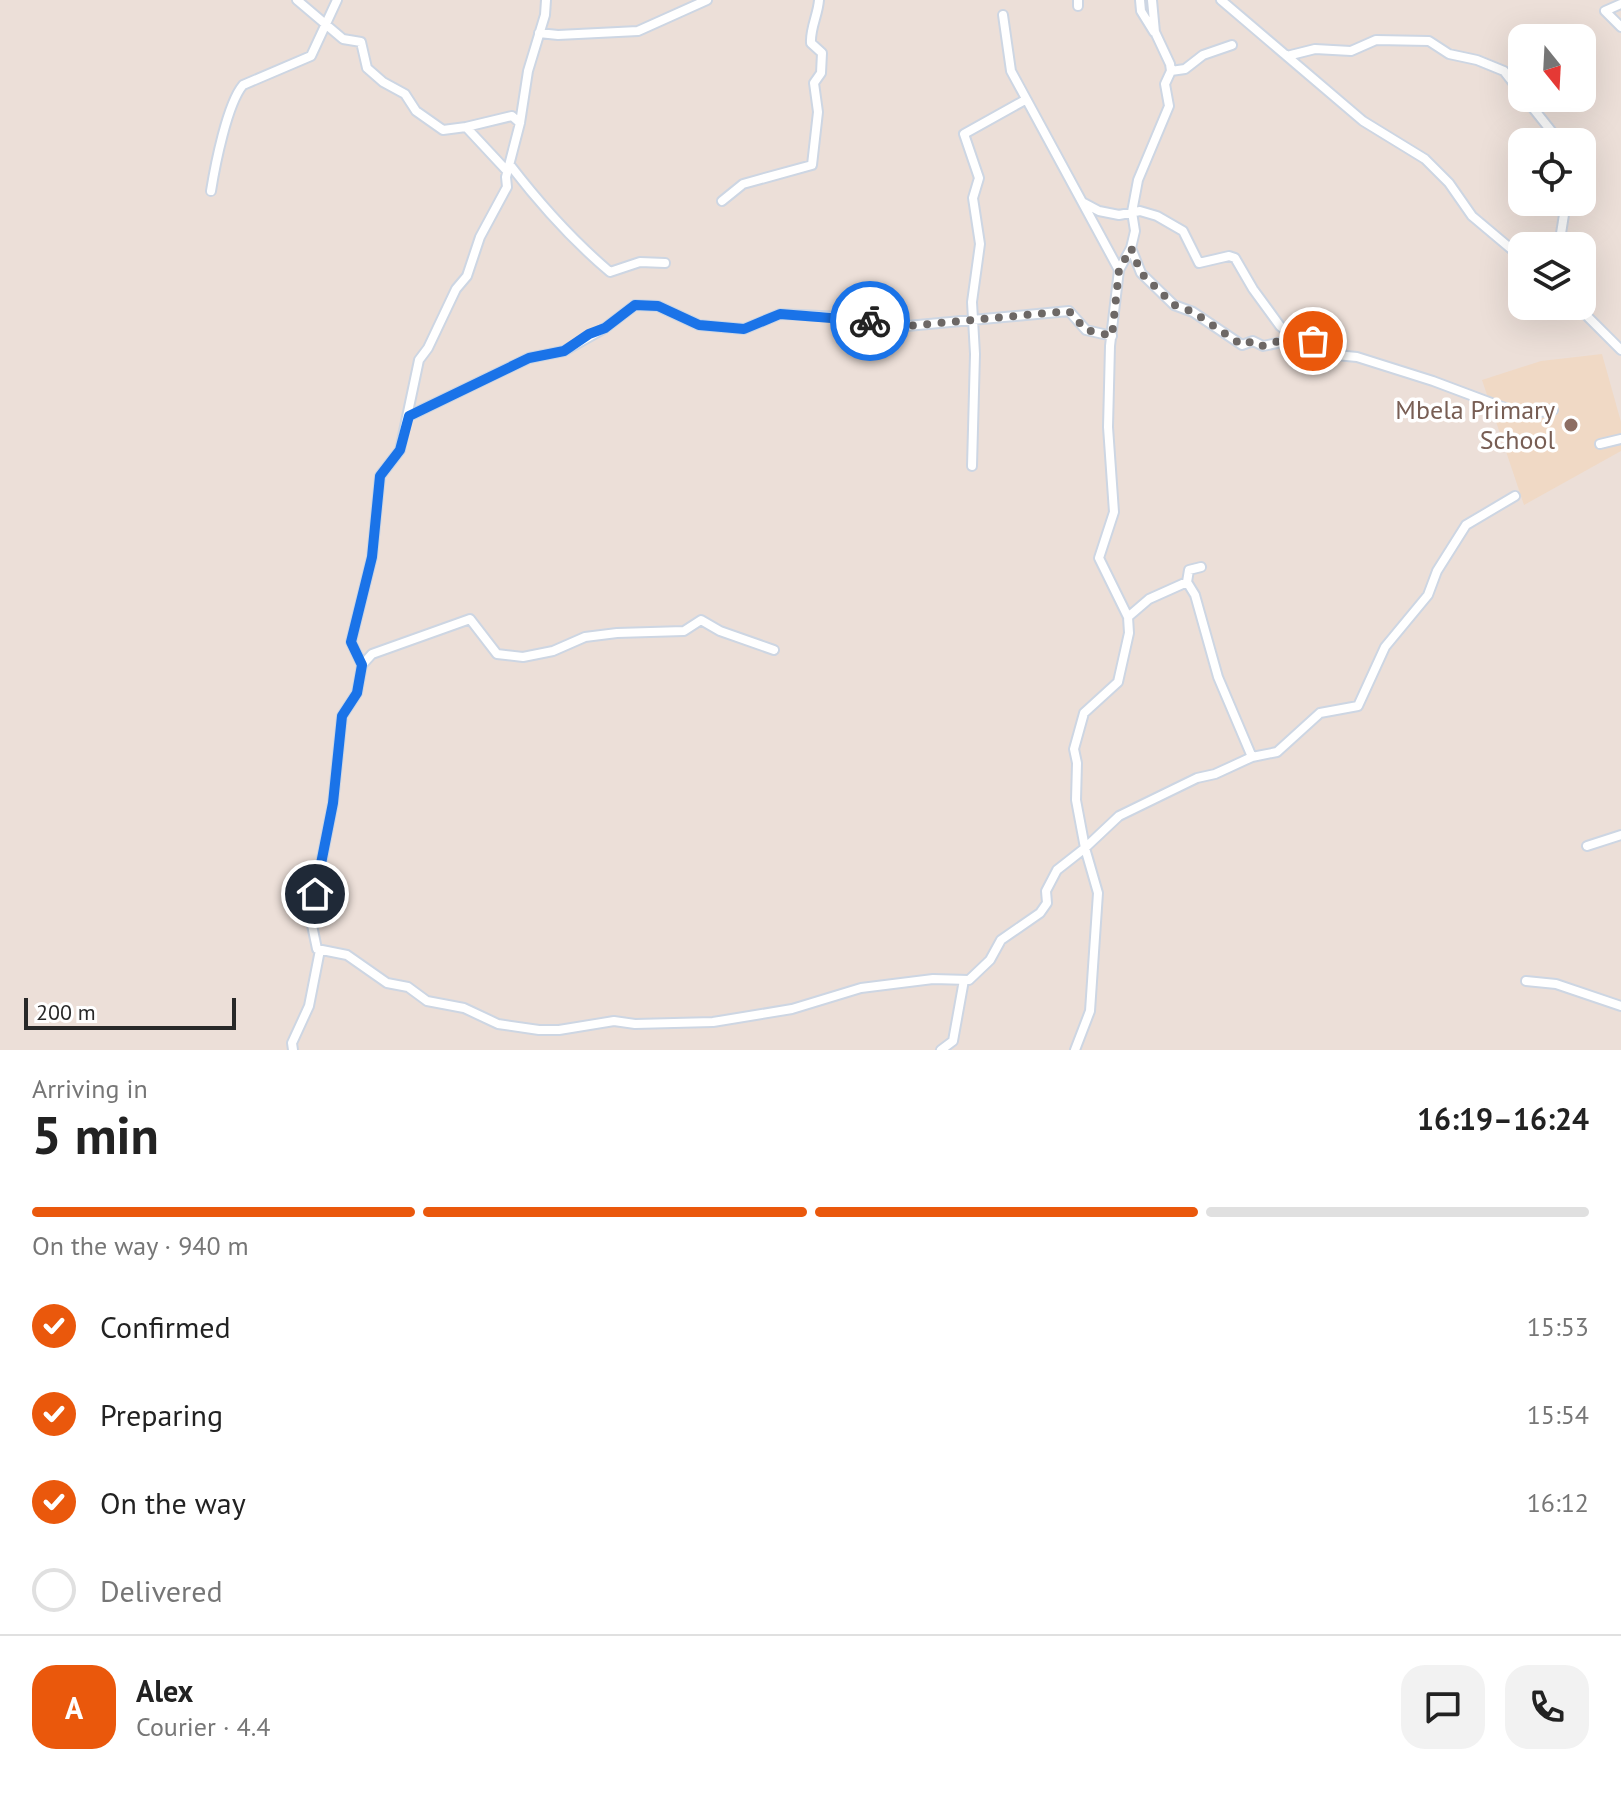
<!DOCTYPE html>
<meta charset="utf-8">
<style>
:root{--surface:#fff;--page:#f2f2f2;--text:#222;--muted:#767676;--line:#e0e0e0;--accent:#ea580c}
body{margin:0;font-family:"PT Sans",sans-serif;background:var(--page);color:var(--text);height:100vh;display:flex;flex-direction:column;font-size:30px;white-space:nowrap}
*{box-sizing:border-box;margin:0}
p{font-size:26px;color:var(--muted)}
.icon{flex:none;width:44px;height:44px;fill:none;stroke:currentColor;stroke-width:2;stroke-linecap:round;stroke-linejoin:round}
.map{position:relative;height:1050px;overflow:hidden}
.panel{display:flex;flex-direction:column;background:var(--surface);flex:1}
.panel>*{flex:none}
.needle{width:52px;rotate:162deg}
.buttons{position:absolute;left:1508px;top:24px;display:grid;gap:16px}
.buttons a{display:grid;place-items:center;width:88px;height:88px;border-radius:16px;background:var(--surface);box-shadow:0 8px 32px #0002;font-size:40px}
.scale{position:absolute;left:24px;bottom:20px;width:212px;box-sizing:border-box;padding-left:8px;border:4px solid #282828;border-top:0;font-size:22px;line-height:28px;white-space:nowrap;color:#282828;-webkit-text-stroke:6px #fff;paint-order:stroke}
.pin{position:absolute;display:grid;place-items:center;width:68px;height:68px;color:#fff;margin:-34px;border:4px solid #fff;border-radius:50%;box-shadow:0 2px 8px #0007}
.courier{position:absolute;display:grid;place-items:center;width:80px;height:80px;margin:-40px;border:6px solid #1a73e8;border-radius:50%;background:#fff;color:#222;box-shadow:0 2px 10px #0007}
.summary em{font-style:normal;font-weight:700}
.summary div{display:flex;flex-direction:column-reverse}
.summary{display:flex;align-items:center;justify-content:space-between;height:136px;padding:0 32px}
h1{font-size:52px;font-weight:700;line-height:60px}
.bar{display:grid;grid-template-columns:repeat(4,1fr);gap:12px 8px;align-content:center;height:96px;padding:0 32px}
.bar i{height:10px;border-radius:6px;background:var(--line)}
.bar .active{background:var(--accent)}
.bar p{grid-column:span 4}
.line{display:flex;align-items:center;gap:20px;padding:0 32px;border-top:2px solid var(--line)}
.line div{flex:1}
.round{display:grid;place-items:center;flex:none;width:84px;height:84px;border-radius:24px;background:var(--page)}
ol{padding:0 32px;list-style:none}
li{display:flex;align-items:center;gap:24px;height:88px}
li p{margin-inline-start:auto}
li .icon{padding:8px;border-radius:50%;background:var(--accent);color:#fff;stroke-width:4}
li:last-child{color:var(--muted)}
li i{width:44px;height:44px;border:4px solid var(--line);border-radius:50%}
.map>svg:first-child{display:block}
.education{fill:#f0d9c5}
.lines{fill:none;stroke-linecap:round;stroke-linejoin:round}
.minor-casing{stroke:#cdd6e3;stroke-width:12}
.minor{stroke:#fff;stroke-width:8}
.done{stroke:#6d6866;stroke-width:8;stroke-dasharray:0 14.4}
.route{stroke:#1a73e8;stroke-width:10}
.education-dot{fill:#8d6e63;stroke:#fff;stroke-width:3}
.labels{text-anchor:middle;stroke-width:7;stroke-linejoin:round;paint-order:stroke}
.education-label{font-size:26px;fill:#785e54;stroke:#fff;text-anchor:end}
</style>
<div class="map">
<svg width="1621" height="1050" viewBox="0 0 1621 1050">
<rect width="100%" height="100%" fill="#ecdfd8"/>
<!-- education -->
<path class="education" d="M1602,354L1621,422V451L1524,505L1482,380L1541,361Z"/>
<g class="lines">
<defs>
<path id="minor" d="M297,0L343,39L361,42L367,68L383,82L405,94L416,111L443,130L466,127L507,171
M546,0L545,15L528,71L520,123L506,177L507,187L480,237L467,276L456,289L428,348L419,360L400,450L380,476L372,557L351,642L362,665L357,693L342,716L333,803L315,894L312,925L317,949L347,955L387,983L408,987L427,1001L464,1008L498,1024L539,1030H559L614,1021L635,1024L713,1022L792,1009L861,988L933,979L969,980L990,960L1001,940L1040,913L1047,903L1046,891L1057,870L1085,848L1076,800L1077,763L1074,749L1084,713L1118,682L1129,633L1128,617L1099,558L1114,512L1108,427L1110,346L1119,270L1131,248L1135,231L1132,212L1138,180L1169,106L1165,84L1171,71L1170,64L1155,32L1152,0
M1140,0L1141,11L1154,32
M1221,0L1363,121L1425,159L1449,183L1472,216L1522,258
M1621,4L1605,11L1621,27
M1078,6V0
M1003,15L1011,71L1119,270
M539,33L558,35L638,31L707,0
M1287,56L1315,49L1351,51L1376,40L1429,41L1449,54L1477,60L1504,71L1522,94
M1171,71L1185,69L1203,55L1232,45
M1525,98L1560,142
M466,127L512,116L520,123
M510,165C540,204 572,240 610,272L640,262L665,263
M211,191C215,166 227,104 243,85L311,56L337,0
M722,201L743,184L812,165L818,112L814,83L821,73L822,53L811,43C810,28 818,15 819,0
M1084,203L1099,211L1119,215L1140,211L1157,216L1183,231L1199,263L1229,256L1235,258L1253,289L1280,326L1288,332L1313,341L1336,355L1357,357L1433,381L1513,411L1528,414L1553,410
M1559,246L1566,202
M1131,248L1141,273L1174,305L1193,312L1242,345L1253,341L1263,346L1296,339
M1577,306L1621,350
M409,416L529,358L564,351L605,328L635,305L658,306L699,325L744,329L780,314L842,317L907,326L1069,311L1086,330L1112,336
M1600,444L1621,439
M972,466L975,354L972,302L980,244L973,198L979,178L964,134L1025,100
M1201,567L1189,570L1187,582L1195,595L1218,677L1252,757
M1128,617L1149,599L1187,582
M362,665L372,654L470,619L497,654L523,657L553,651L585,637L617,633L684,631L701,620L720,631L774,650
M1587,846L1621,835
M1526,981L1556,984L1621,1006
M293,1050L292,1043L309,1006L320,950
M941,1050L953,1041L964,980
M1075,1050L1090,1011L1098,893L1085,848L1119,816L1197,778L1215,774L1252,757L1277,752L1320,713L1358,706L1385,647L1428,595L1437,571L1466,525L1515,496"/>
</defs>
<!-- minor casing -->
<use href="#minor" class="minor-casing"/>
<!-- minor -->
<use href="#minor" class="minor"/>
</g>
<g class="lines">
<!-- done -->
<path class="done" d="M870,321L907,326L1069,311L1086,330L1112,336L1119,270L1131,248L1141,273L1174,305L1193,312L1242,345L1253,341L1263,346L1289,338L1313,341"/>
<!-- route -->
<path class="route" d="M315,894L333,803L342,716L357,693L362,665L351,642L372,557L380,476L400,450L409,416L529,358L564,351L589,334L605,328L635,305L658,306L699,325L744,329L780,314L870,321"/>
</g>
<!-- markers -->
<circle class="education-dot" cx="1571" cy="425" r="8"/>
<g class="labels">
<!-- education labels -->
<g class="education-label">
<text x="1555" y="419">Mbela Primary<tspan x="1555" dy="30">School</tspan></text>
</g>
</g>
</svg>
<div class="buttons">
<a><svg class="needle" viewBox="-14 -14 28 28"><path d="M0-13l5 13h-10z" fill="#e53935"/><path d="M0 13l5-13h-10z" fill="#767676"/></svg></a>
<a><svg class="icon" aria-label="locate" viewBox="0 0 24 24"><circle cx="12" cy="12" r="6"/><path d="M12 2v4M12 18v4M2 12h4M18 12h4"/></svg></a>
<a><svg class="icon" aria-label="layers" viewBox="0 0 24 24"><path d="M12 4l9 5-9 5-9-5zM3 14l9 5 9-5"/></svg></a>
</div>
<div class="scale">200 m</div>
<div class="pin" style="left:1313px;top:341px;background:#ea580c"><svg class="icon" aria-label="bag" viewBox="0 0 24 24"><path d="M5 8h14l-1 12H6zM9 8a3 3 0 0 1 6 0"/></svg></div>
<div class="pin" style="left:315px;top:894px;background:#1f2937"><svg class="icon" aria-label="home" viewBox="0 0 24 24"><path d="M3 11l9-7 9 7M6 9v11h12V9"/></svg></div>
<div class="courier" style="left:870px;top:321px"><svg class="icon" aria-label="bike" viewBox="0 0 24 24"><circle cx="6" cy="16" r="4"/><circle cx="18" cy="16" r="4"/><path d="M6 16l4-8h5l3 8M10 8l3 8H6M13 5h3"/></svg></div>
</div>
<section class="panel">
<div class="summary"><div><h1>5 min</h1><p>Arriving in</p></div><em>16:19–16:24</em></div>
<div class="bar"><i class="active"></i><i class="active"></i><i class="active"></i><i></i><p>On the way · 940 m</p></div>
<ol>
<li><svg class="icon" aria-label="check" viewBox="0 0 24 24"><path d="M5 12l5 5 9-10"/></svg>Confirmed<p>15:53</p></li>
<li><svg class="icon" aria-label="check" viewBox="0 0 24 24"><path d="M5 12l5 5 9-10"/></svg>Preparing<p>15:54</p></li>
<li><svg class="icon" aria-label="check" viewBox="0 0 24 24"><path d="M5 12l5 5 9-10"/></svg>On the way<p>16:12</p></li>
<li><i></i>Delivered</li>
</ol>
<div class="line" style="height:144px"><b class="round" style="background:var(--accent);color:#fff">A</b><div><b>Alex</b><p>Courier · 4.4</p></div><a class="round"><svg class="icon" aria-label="chat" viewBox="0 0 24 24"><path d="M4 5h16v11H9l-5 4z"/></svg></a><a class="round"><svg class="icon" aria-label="phone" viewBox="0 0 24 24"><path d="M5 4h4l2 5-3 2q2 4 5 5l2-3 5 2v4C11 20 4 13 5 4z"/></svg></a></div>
</section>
